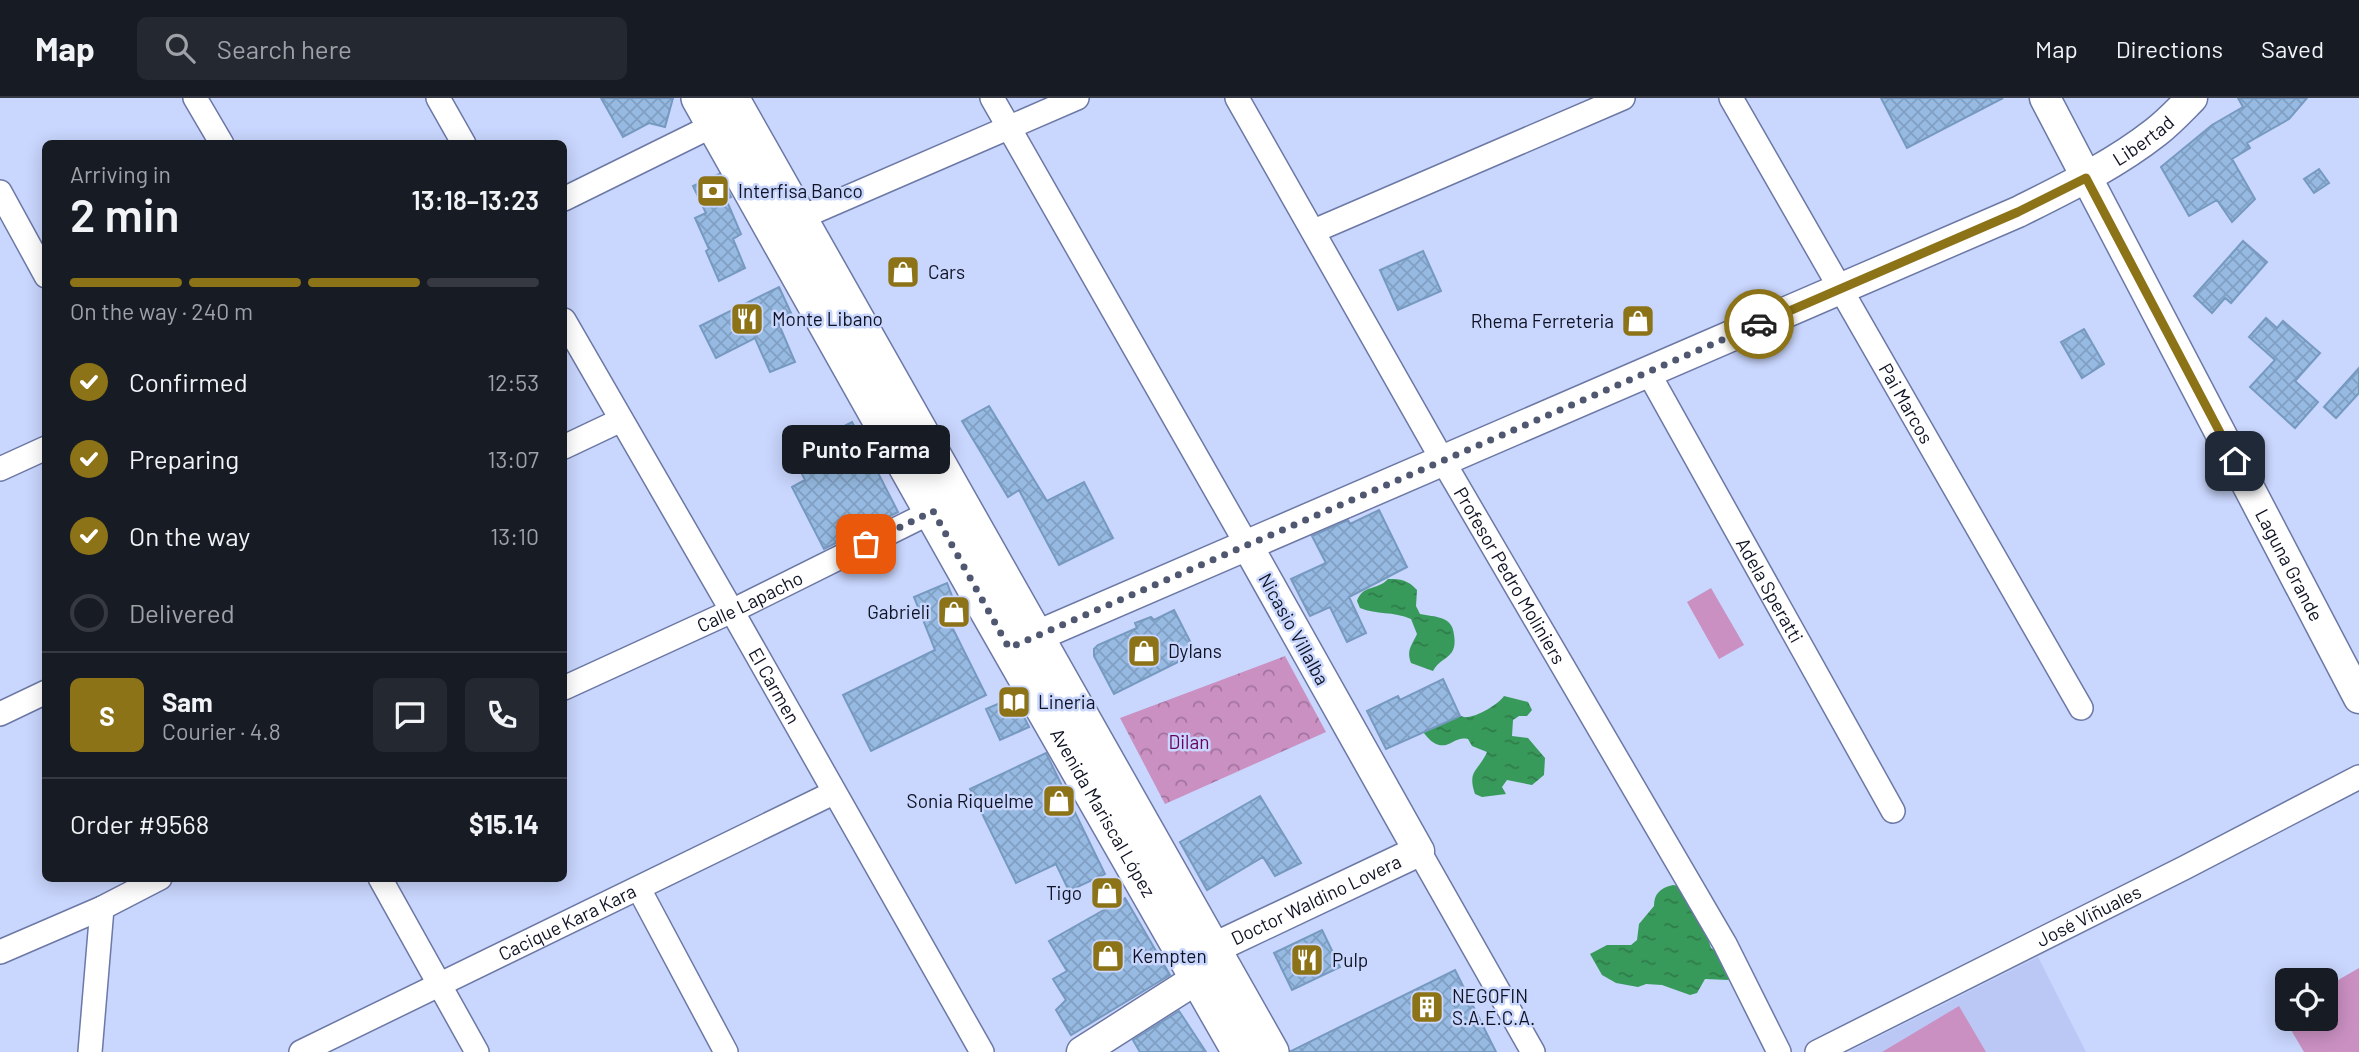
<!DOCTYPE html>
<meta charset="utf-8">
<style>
:root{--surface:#171b24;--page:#242831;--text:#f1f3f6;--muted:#9ea1a6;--line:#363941;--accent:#8d7317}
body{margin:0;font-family:Barlow,sans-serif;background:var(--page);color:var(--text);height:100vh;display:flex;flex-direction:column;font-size:26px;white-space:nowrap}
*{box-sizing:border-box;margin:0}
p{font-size:23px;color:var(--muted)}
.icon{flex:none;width:38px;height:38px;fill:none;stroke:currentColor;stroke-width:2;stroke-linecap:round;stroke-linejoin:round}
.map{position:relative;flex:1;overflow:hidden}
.side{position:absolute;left:42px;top:42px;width:525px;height:742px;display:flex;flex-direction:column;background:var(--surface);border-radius:10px;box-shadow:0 4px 18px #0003}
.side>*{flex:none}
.controls{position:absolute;left:2275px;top:870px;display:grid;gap:14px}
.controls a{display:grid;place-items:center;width:63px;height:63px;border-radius:10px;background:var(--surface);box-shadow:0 4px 18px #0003;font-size:35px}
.pin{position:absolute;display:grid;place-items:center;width:60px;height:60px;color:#fff;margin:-30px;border-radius:14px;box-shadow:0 4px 10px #0006}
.courier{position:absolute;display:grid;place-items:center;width:70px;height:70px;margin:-35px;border:5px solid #8d7317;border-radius:50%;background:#fff;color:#222;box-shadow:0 2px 9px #0007}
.bubble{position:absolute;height:49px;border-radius:10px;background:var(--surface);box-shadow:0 4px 18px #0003;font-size:23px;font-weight:600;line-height:49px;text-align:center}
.head em{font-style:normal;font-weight:600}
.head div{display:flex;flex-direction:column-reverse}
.head{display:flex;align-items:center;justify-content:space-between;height:119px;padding:0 28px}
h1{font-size:46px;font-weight:600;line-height:52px}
.bar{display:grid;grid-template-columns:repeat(4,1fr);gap:10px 7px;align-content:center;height:84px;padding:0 28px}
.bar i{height:9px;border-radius:5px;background:var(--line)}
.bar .active{background:var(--accent)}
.bar p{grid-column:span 4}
.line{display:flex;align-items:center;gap:18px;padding:0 28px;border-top:2px solid var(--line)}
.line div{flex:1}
.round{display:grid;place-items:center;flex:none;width:74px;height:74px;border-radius:10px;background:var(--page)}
ol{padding:0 28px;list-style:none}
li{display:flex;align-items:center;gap:21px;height:77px}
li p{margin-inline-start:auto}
li .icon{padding:7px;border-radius:50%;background:var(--accent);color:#fff;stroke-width:4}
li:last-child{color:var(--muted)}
li i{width:38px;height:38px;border:4px solid var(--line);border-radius:50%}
header{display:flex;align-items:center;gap:42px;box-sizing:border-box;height:98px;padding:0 35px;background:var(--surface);border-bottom:2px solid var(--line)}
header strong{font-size:33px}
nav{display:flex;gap:38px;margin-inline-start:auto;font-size:24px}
.search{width:490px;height:63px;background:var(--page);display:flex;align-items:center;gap:18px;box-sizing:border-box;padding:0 24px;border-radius:10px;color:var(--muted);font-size:26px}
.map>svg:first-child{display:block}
.built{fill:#bbc8f5}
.park{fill:url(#park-crowns)}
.pitch{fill:#ca90c2}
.water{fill:url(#water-ripples)}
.building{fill:url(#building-cross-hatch);stroke:#7699c0;stroke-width:2}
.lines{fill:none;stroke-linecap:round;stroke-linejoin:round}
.minor-casing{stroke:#6c78a5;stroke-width:26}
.major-casing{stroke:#6c78a5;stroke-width:33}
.highway-casing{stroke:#6c78a5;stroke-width:38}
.minor{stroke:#fff;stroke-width:23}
.major{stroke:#fff;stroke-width:30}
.highway{stroke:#fff;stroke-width:35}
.done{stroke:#505770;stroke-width:7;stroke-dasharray:0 12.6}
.route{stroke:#8d7317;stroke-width:9}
.labels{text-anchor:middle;stroke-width:5;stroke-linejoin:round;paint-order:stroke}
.street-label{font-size:19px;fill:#0f1324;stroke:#c9d6fd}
.poi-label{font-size:19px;fill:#0f1324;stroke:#c9d6fd;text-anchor:start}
.park-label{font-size:19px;fill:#690062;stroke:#c9d6fd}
</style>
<header>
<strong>Map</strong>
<div class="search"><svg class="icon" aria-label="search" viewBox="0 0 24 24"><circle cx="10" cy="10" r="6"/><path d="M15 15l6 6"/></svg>Search here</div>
<nav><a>Map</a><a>Directions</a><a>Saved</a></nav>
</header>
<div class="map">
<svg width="2359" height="954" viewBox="0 0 2359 954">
<defs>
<pattern id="park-crowns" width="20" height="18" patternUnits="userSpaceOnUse" patternTransform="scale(1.75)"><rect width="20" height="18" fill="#ca90c2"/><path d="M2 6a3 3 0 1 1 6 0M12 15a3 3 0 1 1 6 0" fill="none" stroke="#a2749d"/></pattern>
<pattern id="water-ripples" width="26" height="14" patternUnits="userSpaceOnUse" patternTransform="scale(1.75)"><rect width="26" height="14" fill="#389a5a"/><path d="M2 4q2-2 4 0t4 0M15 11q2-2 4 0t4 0" fill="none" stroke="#2e7c4a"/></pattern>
<pattern id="building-cross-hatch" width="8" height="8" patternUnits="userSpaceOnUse" patternTransform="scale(1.75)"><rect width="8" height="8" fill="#96bae2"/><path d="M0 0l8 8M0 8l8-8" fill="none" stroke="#809fc2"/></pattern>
</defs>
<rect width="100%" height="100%" fill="#c9d6fd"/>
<!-- built -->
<path class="built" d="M2038,859L2086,954H1848Z"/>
<!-- park -->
<path class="park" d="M1285,558L1326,634L1165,706L1120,620Z"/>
<!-- pitch -->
<path class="pitch" d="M1711,490L1744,547L1719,561L1687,504Z
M2359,870V954H2304L2281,915L2287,911V920H2326V889Z
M1959,908L1986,954H1882Z"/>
<!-- water -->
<path class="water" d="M1388,481C1401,481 1408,482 1417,492L1416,508L1420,516C1435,519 1453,518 1454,537C1455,543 1455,549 1452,554C1446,562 1438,563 1433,573L1411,565C1406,552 1412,547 1417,536L1411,521C1393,513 1377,517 1360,510L1357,503C1363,486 1377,493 1388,481Z
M1504,598L1528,604L1532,612L1527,618H1519L1513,622L1512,638L1528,640L1545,660L1544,677L1532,687L1507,682L1502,689L1506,696L1482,699L1475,696C1467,672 1478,674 1487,654L1472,648L1468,641C1458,639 1455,644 1446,647C1432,650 1423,634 1417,624L1442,609C1448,612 1457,617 1464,619C1474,621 1499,606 1504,598Z
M1673,787L1680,788L1706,835L1711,850L1724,859L1734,874L1729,882L1705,881L1697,895L1690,897L1662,887L1646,886L1638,889L1616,885L1602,877L1590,856L1607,847H1631L1637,842L1639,826L1654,808C1654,796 1660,790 1673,787Z"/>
<!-- building -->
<path class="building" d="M601,0H673L665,29L649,25L623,39Z
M1881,0H2003L1907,50Z
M2238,0H2307L2289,21L2247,45L2250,50L2232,61L2255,101L2232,124L2217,102L2189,118L2161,69L2212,27L2243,9Z
M2319,71L2329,85L2314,95L2304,81Z
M719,76L731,99L726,101L741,136L733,141L745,170L719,183L706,153L709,151L695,120L706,115L693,88Z
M2243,143L2267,164L2231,205L2225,200L2212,215L2194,198Z
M1423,153L1441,193L1398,212L1380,172Z
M779,189L791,215L777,222L795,264L770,274L755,240L716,260L700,228Z
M2266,220L2277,230L2283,223L2320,255L2295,283L2318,304L2295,330L2250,289L2275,262L2249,239Z
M2084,231L2104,266L2082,280L2061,244Z
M2359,270V295L2336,320L2324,309Z
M989,308L1047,403L1084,384L1113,440L1059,467L1019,392L1008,399L962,323Z
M852,324L898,414L824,451L792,389L805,382L798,368L822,356L814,343Z
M1379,412L1407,469L1349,499L1366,535L1347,544L1330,509L1310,518L1291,481L1326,465L1312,438L1348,422L1350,426Z
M947,485L959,516L948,521L986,597L871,653L843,597L935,552L914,499Z
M1174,512L1196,555L1114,596L1094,558V551L1098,547L1137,530L1135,525L1151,519L1154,522Z
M1443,581L1460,618L1386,651L1367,613L1398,598L1400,602Z
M1014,599L1029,629L1000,642L986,611Z
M1046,655L1105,776L1069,793L1056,766L1016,785L970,691Z
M1260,698L1301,765L1275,778L1263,759L1207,792L1180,744Z
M1125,800L1170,877L1071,937L1056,912L1066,902L1053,881L1067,873L1049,843Z
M1322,832L1340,869L1292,892L1274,855Z
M1455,872L1496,954H1291V953Z
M1179,913L1206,954H1140L1133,942Z"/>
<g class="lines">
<defs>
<g id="minor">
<path d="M195,0L222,46"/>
<path d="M438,0L464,46"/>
<path d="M992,0L1247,447"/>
<path id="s1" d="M1237,0L1443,363L1725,846L1779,954"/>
<path id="s2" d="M1731,0L2081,610"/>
<path d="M0,94L46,178"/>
<path d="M564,101L714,27"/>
<path d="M786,126L1077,0"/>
<path d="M1314,133L1623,0"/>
<path id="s3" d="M564,222L732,513L982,954"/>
<path id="s4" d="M1648,274L1893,713"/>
<path d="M564,349L621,322"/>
<path d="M0,371L46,350"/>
<path id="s5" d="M564,590L732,513L933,413"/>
<path d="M0,616L46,594"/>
<path d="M1419,753L1533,954"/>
<path d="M380,780L477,954"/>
<path d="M639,791L726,954"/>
<path d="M0,854L102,810L160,780"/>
<path d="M90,954L102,810"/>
<path id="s6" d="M301,954L833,695"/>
<path id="s7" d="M1817,954L2184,770L2359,679"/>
</g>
<g id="major">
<path id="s8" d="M2045,0L2359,600"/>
<path id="s9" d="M1016,547L2018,114C2066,90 2114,67 2156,34C2169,24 2181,11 2192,0"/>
<path id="s10" d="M1082,954L1198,880L1212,851L1419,753L1247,447"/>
</g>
<g id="highway">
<path id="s11" d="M699,0L986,510L1240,954"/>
<path d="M731,0L1271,954"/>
</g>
</defs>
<!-- minor casing -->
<use href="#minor" class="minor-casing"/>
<!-- major casing -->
<use href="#major" class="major-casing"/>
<!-- highway casing -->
<use href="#highway" class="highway-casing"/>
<!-- minor -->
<use href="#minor" class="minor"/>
<!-- major -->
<use href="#major" class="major"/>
<!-- highway -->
<use href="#highway" class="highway"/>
</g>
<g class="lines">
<!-- done -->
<path class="done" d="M866,446L933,413L1009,550L1759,226"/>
<!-- route -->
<path class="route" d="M1759,226L2018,114L2086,80L2235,363"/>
</g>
<!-- icons -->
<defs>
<symbol id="bank-square" viewBox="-11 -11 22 22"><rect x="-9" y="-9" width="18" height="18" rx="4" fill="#8d7317" stroke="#c9d6fd"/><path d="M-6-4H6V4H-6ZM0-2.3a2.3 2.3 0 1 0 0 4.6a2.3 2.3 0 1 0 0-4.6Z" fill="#fff"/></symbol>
<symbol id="shop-square" viewBox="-11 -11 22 22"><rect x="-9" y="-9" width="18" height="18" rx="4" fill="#8d7317" stroke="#c9d6fd"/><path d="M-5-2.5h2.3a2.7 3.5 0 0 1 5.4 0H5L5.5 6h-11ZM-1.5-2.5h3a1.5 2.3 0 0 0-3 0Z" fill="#fff"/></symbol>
<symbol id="restaurant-square" viewBox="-11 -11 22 22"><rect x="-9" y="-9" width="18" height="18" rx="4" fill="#8d7317" stroke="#c9d6fd"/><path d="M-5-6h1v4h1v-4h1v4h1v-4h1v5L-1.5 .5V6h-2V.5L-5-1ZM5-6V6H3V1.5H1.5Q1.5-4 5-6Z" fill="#fff"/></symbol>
<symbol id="library-square" viewBox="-11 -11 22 22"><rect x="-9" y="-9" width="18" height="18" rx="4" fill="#8d7317" stroke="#c9d6fd"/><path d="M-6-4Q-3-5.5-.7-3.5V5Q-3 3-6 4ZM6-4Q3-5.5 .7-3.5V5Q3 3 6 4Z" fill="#fff"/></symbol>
<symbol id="building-square" viewBox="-11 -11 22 22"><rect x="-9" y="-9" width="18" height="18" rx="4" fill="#8d7317" stroke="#c9d6fd"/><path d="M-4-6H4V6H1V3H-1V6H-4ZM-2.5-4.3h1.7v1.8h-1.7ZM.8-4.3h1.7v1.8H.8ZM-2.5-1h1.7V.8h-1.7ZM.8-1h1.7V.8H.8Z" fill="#fff"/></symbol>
</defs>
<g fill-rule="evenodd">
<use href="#bank-square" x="694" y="74" width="38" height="38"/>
<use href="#shop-square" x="884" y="155" width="38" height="38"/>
<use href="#restaurant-square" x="728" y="202" width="38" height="38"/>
<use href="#shop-square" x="1619" y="204" width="38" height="38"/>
<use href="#shop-square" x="935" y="495" width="38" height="38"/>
<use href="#shop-square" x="1125" y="534" width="38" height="38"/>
<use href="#library-square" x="995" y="585" width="38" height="38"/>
<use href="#shop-square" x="1040" y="684" width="38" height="38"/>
<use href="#shop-square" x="1088" y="776" width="38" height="38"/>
<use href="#shop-square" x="1089" y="839" width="38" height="38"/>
<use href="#restaurant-square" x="1288" y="843" width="38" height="38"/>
<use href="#building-square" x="1408" y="890" width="38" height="38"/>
</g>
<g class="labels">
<!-- street labels -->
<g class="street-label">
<text dy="7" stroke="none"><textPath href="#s9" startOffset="1236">Libertad</textPath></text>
<text dy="7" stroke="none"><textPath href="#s2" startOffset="352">Pai Marcos</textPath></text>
<text dy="7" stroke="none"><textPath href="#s8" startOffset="527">Laguna Grande</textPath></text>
<text dy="7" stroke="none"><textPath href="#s1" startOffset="550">Profesor Pedro Moliniers</textPath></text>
<text dy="7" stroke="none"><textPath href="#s4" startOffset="250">Adela Speratti</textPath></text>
<text dy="7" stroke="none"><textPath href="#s5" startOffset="205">Calle Lapacho</textPath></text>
<text transform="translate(1294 531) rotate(61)" y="7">Nicasio Villalba</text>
<text dy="7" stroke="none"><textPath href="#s3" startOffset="422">El Carmen</textPath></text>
<text dy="7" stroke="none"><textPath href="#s11" startOffset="821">Avenida Mariscal López</textPath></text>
<text dy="7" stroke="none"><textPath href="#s10" startOffset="285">Doctor Waldino Lovera</textPath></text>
<text dy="7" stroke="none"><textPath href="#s7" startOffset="304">José Viñuales</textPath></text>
<text dy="7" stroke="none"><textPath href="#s6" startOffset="296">Cacique Kara Kara</textPath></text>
</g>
<!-- poi labels -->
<g class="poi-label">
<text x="738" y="100">Interfisa Banco</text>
<text x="928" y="181">Cars</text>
<text x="772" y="228">Monte Libano</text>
<text x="1614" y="230" text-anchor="end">Rhema Ferreteria</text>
<text x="930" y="521" text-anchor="end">Gabrieli</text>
<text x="1168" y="560">Dylans</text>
<text x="1038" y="611">Lineria</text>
<text x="1034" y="710" text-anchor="end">Sonia Riquelme</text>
<text x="1082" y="802" text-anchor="end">Tigo</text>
<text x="1132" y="865">Kempten</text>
<text x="1332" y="869">Pulp</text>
<text x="1452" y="905">NEGOFIN<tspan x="1452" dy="22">S.A.E.C.A.</tspan></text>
</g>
<!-- park labels -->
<g class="park-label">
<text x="1189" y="651">Dilan</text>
</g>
</g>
</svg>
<div class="controls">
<a><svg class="icon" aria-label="locate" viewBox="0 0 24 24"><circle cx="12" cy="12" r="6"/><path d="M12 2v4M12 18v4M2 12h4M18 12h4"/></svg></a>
</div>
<div class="pin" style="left:866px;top:446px;background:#ea580c"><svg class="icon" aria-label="bag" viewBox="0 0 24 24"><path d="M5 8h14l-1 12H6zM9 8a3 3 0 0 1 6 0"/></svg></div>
<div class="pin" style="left:2235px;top:363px;background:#1f2937"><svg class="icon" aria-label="home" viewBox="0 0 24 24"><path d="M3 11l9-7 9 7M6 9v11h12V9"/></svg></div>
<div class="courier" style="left:1759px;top:226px"><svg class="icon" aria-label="car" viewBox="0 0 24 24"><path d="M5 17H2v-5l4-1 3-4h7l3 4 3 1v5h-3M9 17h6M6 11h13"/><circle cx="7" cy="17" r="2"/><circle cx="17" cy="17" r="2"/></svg></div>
<div class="bubble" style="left:782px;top:327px;width:168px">Punto Farma</div>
<section class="side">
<div class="head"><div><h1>2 min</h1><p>Arriving in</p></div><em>13:18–13:23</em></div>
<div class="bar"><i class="active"></i><i class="active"></i><i class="active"></i><i></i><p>On the way · 240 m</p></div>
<ol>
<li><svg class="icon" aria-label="check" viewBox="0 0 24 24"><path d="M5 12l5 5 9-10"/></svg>Confirmed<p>12:53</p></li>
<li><svg class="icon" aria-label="check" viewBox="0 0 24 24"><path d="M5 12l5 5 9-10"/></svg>Preparing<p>13:07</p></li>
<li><svg class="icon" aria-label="check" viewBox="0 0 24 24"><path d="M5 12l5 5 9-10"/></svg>On the way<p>13:10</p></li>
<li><i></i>Delivered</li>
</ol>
<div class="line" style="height:126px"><b class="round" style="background:var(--accent);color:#fff">S</b><div><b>Sam</b><p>Courier · 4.8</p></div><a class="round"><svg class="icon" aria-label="chat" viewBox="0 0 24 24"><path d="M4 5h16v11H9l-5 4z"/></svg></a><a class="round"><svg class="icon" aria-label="phone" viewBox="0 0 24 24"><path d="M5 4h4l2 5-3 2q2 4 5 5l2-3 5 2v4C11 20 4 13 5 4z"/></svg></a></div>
<div class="line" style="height:91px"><div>Order #9568</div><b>$15.14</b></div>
</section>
</div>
